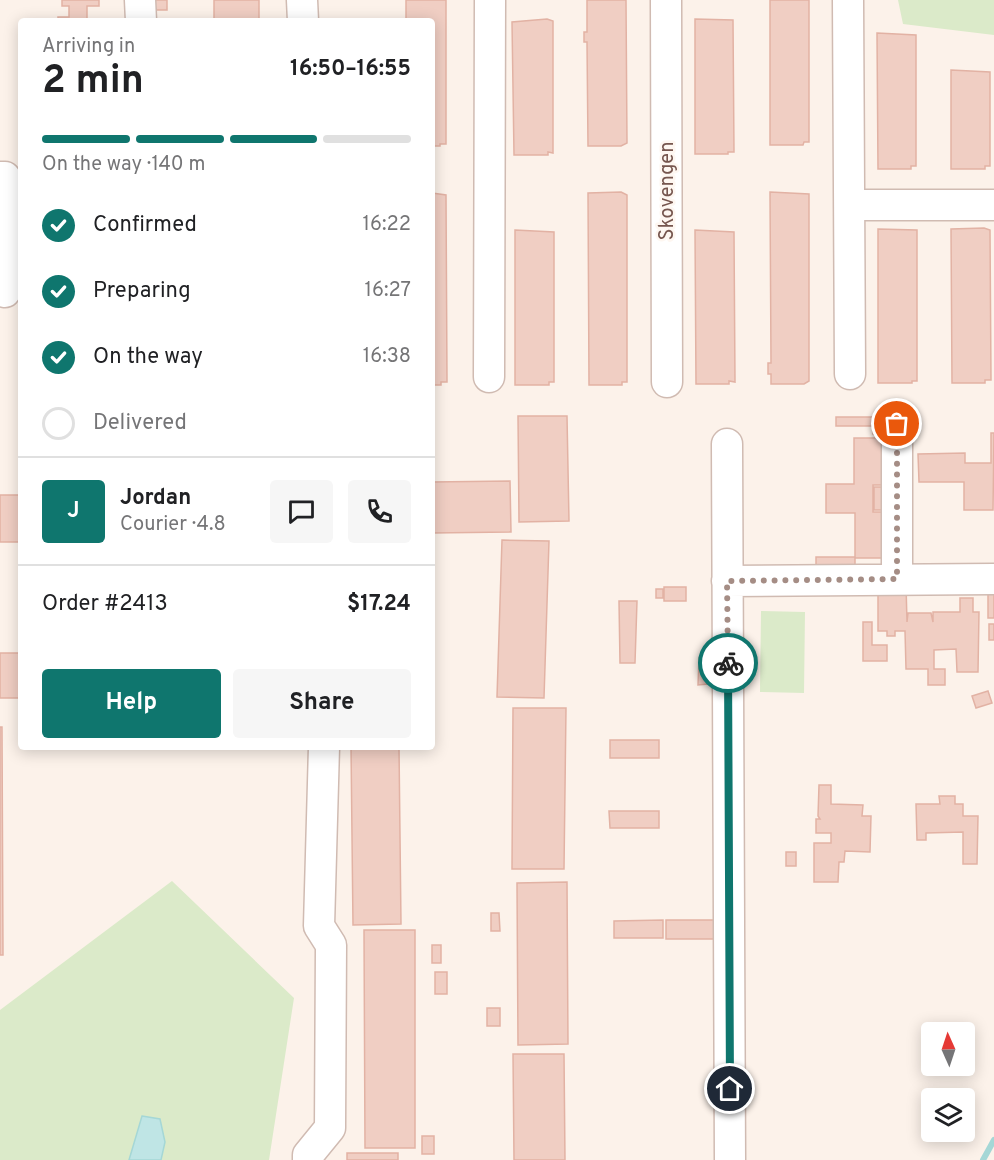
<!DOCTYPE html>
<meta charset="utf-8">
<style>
:root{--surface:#fff;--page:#f6f6f6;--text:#202124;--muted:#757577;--line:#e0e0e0;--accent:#0f766e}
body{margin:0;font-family:Overpass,sans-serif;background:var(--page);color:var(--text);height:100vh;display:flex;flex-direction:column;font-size:22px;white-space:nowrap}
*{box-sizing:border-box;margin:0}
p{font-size:20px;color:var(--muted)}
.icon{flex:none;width:33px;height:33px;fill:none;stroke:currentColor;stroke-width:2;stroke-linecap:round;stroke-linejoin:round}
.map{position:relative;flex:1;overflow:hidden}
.details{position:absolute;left:18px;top:18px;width:417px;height:732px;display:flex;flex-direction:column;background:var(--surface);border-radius:6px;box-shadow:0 3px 15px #0003}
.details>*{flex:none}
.needle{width:39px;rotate:357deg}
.fabs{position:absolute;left:921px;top:1022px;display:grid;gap:12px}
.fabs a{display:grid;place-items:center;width:54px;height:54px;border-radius:6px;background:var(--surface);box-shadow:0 3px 15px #0003;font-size:30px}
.pin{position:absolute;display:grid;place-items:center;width:51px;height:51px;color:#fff;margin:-26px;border:3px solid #fff;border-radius:50%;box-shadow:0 2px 6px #0007}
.courier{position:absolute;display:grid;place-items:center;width:60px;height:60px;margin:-30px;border:4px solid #0f766e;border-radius:50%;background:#fff;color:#222;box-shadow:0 2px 8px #0007}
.headline em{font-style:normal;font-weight:700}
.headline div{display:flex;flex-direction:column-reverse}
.headline{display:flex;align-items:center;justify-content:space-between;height:102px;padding:0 24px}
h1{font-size:39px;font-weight:700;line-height:45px}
.bar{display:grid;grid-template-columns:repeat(4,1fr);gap:9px 6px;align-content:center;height:72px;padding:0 24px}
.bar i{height:8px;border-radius:4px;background:var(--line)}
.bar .selected{background:var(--accent)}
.bar p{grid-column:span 4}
.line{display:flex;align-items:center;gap:15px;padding:0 24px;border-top:2px solid var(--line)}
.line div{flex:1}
.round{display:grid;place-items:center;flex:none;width:63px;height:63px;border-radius:6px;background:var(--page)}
ol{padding:0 24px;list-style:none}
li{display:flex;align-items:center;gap:18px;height:66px}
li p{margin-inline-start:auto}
li .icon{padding:6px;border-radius:50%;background:var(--accent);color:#fff;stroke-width:4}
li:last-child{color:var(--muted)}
li i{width:33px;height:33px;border:3px solid var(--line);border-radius:50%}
.primary-button{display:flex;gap:12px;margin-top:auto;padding:12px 24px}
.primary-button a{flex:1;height:69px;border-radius:6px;background:var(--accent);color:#fff;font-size:24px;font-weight:700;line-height:69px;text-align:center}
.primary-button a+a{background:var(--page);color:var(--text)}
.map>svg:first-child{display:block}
.green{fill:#dbeac9}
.water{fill:#bfe5e5;stroke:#a5d7d6;stroke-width:1.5}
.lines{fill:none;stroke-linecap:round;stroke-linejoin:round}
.stream{stroke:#a5d7d6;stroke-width:6}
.building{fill:#f0cec3;stroke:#e2b2a4;stroke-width:1.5}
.minor-casing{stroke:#d0bbb2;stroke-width:33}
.minor{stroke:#fff;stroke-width:30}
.done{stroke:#a58d85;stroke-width:6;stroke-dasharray:0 10.8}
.route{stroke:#0f766e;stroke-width:8}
.labels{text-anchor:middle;stroke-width:5;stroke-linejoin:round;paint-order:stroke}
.street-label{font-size:20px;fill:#76564e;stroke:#fef7f1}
</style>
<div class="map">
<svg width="994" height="1160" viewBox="0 0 994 1160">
<rect width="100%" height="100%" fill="#fcf2ea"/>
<!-- green -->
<path class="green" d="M898,0H994V35L903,24Z
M761,611L805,612L804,693L760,692Z
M172,881L294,998L269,1160H161L165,1142L143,1116L129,1160H0V1010Z"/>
<!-- water -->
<path class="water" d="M142,1116L160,1119L165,1142L161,1160H129Z"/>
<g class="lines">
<!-- stream -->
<path class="stream" d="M983,1160L994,1140"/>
</g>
<!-- building -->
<path class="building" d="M62,0H99V6H87V21H58V17H69V6H62Z
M150,0H167V10H150Z
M214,0H259V21H214Z
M406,0H446V144H440V146H432V21H406Z
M587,0H626L627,143L621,146H588L587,42H584V32H587Z
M770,0H809V142H804L803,145H770Z
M547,19L553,21V153L548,152V155H514L512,22Z
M695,19L733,20L734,152H728V154H695Z
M333,20H366V21H333Z
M877,33L916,35V166H911V169H878Z
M951,70L990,72V166H985V169H951Z
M621,192L627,195V382H622V385H589L588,193Z
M770,192L809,194V381L804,384H771V374H768V363H771Z
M432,193L446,195L447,382H441V385H432Z
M984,228L990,230L991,380H985V383H952L951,229Z
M878,229L917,230V381H912V383H878Z
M515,230L554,232V382H549V385H515Z
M695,230L734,232L735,382L729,381V384H696Z
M518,416H567L569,521L519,522Z
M836,417H882V434H873V426H836Z
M991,433H994L993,510H964V482H919L918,454L965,453V463H991Z
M854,438H883V485H873V512H883V558H855V566H816V557H855V513H826V484H854Z
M510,481L511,532L432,533V482Z
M874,487H882V510H874Z
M0,495H21V542H0Z
M502,540L549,541L544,698L497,697Z
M878,585H906L907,622L908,613H931L933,622V612H960V598H973V612H979L978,672H957L956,649L934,650V669H945V685H928V669H906L905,631H895V636H887V631H878Z
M664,587H686V601H664Z
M656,589H663V598H656Z
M988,589H994V618H988Z
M619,601H637L635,663H620Z
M863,622H872V645H887V661H863Z
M989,624H994V640H989Z
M0,653H21V698H0Z
M699,658L709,659L708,684L698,685Z
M988,691L992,703L976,708L972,696Z
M513,708H566L564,869H512Z
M0,727H2L3,955H0Z
M610,740H659V758H610Z
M351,747H399L401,924L353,925Z
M819,785H831V804L863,805L862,816H871L870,852L845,851L844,862H839L838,882H814V843H831V833H816V819H820L818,816Z
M939,796H955V804H963V816H978L977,864H963V832L926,833V840H917L916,804H940Z
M609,811H659V828H610Z
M786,852H796V866H786Z
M567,882L568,1044L518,1045L517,883Z
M491,913H499L500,931H491Z
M663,920V938H614V921Z
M666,920H716V939H666Z
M364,930H415V1148H365Z
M432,945H441V963H432Z
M435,972H447V994H435Z
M487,1008H500V1026H487Z
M513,1054H564L565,1160H514Z
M422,1136H434V1154H422Z
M347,1153H398V1160H347Z"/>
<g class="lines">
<defs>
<path id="minor" d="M140,0L141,21
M302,0L303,21
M666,0L667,382
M848,0L850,374
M0,177H5V292L0,291
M850,205H994
M489,377L490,0
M897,424V579
M727,444L730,1160
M727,581L994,579
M308,1160V1155L330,1128L331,945L319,926L324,747"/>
</defs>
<!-- minor casing -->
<use href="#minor" class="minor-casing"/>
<!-- minor -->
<use href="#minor" class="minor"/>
</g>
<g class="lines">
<!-- done -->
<path class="done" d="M728,663L727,581L897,579V424"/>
<!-- route -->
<path class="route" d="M728,663L730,1089"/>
</g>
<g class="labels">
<!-- street labels -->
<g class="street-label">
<text transform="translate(666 191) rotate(-90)" y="7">Skovengen</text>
</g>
</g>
</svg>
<div class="fabs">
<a><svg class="needle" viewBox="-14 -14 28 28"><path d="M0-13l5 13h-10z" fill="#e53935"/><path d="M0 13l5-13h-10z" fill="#757577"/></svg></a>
<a><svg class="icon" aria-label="layers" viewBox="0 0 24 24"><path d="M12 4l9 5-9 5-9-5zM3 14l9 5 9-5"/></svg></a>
</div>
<div class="pin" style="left:897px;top:424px;background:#ea580c"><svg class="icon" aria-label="bag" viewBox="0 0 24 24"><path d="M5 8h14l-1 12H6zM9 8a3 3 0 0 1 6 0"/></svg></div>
<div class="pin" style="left:730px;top:1089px;background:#1f2937"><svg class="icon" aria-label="home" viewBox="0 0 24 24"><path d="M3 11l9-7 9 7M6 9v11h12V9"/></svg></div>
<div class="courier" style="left:728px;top:663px"><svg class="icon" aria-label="bike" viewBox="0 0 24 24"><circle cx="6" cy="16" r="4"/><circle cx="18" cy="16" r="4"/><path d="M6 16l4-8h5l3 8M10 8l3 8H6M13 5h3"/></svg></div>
<section class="details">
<div class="headline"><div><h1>2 min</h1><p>Arriving in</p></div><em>16:50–16:55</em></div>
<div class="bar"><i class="selected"></i><i class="selected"></i><i class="selected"></i><i></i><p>On the way · 140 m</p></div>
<ol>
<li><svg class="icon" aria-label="check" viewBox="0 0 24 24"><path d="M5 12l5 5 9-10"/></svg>Confirmed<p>16:22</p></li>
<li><svg class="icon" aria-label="check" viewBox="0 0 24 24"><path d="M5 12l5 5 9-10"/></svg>Preparing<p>16:27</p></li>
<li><svg class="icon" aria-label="check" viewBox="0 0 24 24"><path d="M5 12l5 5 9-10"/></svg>On the way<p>16:38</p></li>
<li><i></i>Delivered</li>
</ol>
<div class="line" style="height:108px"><b class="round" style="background:var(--accent);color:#fff">J</b><div><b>Jordan</b><p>Courier · 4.8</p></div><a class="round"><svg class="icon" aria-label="chat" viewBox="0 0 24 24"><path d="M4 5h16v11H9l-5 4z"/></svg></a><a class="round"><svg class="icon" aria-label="phone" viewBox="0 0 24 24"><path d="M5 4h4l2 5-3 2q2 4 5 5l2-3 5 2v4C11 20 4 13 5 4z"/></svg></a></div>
<div class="line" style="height:78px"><div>Order #2413</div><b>$17.24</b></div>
<div class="primary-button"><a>Help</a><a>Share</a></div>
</section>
</div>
